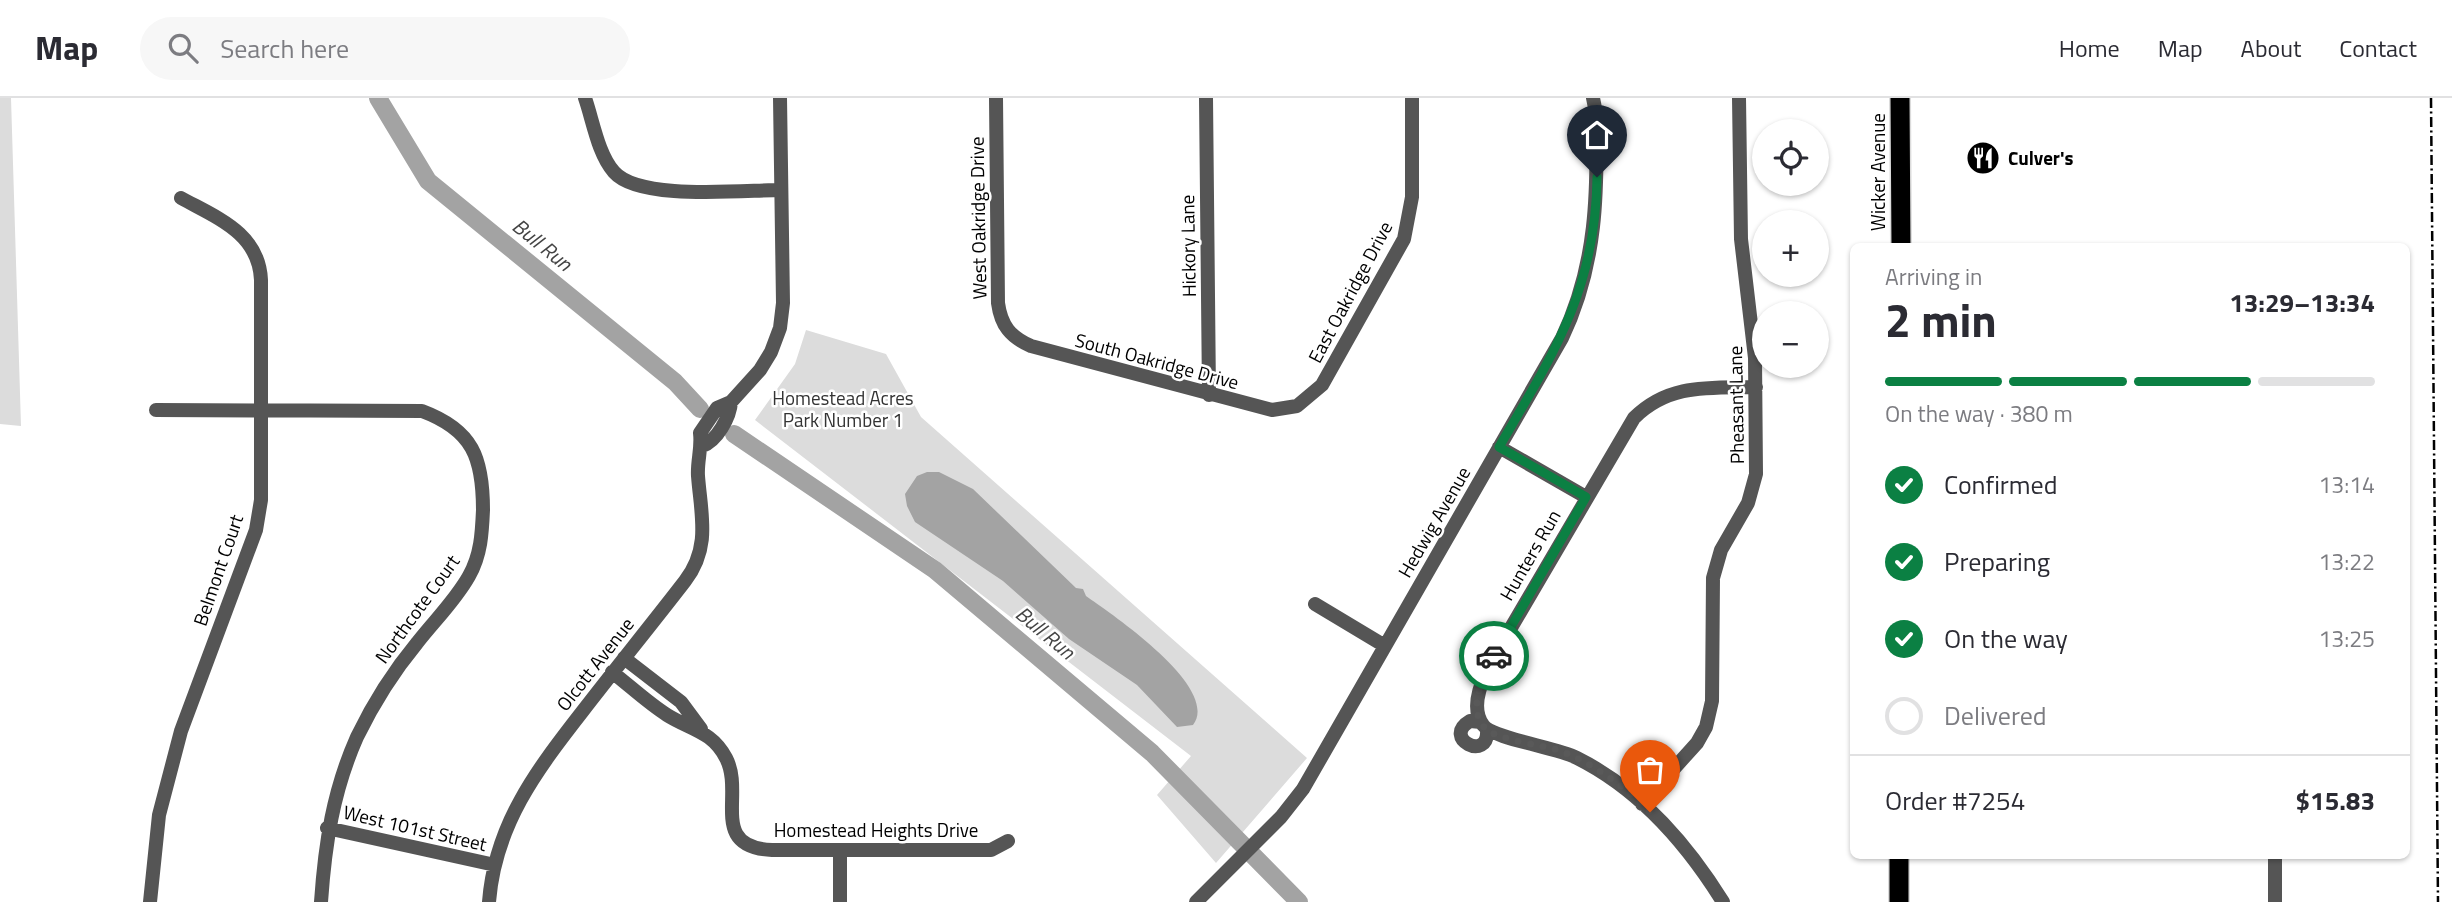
<!DOCTYPE html>
<meta charset="utf-8">
<style>
:root{--surface:#fff;--page:#f7f7f7;--text:#2b2b33;--muted:#7c7c81;--line:#e1e1e2;--accent:#0b8043}
body{margin:0;font-family:"Titillium Web",sans-serif;background:var(--page);color:var(--text);height:100vh;display:flex;flex-direction:column;font-size:26px;white-space:nowrap}
*{box-sizing:border-box;margin:0}
p{font-size:23px;color:var(--muted)}
.icon{flex:none;width:38px;height:38px;fill:none;stroke:currentColor;stroke-width:2;stroke-linecap:round;stroke-linejoin:round}
.map{position:relative;flex:1;overflow:hidden}
.side{position:absolute;left:1850px;top:145px;width:560px;height:616px;display:flex;flex-direction:column;background:var(--surface);border-radius:10px;box-shadow:0 2px 5px #0004}
.side>*{flex:none}
.buttons{position:absolute;left:1752px;top:21px;display:grid;gap:14px}
.buttons a{display:grid;place-items:center;width:77px;height:77px;border-radius:50%;background:var(--surface);box-shadow:0 2px 5px #0004;font-size:35px}
.pin{position:absolute;display:grid;place-items:center;width:60px;height:60px;color:#fff;margin:-72px -30px;border-radius:50% 50% 50% 0;rotate:-45deg;box-shadow:0 0 7px #0007}
.pin .icon{rotate:45deg}
.courier{position:absolute;display:grid;place-items:center;width:70px;height:70px;margin:-35px;border:5px solid #0b8043;border-radius:50%;background:#fff;color:#222;box-shadow:0 2px 9px #0007}
.headline em{font-style:normal;font-weight:700}
.headline div{display:flex;flex-direction:column-reverse}
.headline{display:flex;align-items:center;justify-content:space-between;height:119px;padding:0 35px}
h1{font-size:46px;font-weight:700;line-height:52px}
.bar{display:grid;grid-template-columns:repeat(4,1fr);gap:10px 7px;align-content:center;height:84px;padding:0 35px}
.bar i{height:9px;border-radius:5px;background:var(--line)}
.bar .current{background:var(--accent)}
.bar p{grid-column:span 4}
.line{display:flex;align-items:center;gap:18px;padding:0 35px;border-top:2px solid var(--line)}
.line div{flex:1}
ol{padding:0 35px;list-style:none}
li{display:flex;align-items:center;gap:21px;height:77px}
li p{margin-inline-start:auto}
li .icon{padding:7px;border-radius:50%;background:var(--accent);color:#fff;stroke-width:4}
li:last-child{color:var(--muted)}
li i{width:38px;height:38px;border:4px solid var(--line);border-radius:50%}
header{display:flex;align-items:center;gap:42px;box-sizing:border-box;height:98px;padding:0 35px;background:var(--surface);border-bottom:2px solid var(--line)}
header strong{font-size:33px}
nav{display:flex;gap:38px;margin-inline-start:auto;font-size:24px}
.search{width:490px;height:63px;background:var(--page);display:flex;align-items:center;gap:18px;box-sizing:border-box;padding:0 24px;border-radius:38px;color:var(--muted);font-size:26px}
.map>svg:first-child{display:block}
.green{fill:#dcdcdc}
.water{fill:#a3a3a3}
.lines{fill:none;stroke-linecap:round;stroke-linejoin:round}
.river{stroke:#a3a3a3;stroke-width:18}
.highway-casing{stroke:#dbdbdb;stroke-width:22}
.minor{stroke:#555;stroke-width:14}
.highway{stroke:#000;stroke-width:19}
.rail{stroke:#000;stroke-width:2.5;stroke-dasharray:10 3.5 2 3.5;stroke-linecap:butt}
.done{stroke:#595959;stroke-width:7;stroke-dasharray:0 12.6}
.route{stroke:#0b8043;stroke-width:9}
.labels{text-anchor:middle;stroke-width:5;stroke-linejoin:round;paint-order:stroke}
.poi-label{font-size:19px;font-weight:bold;fill:#000;stroke:#fff;text-anchor:start}
.street-label{font-size:19px;fill:#000;stroke:#fff}
.park-label{font-size:19px;fill:#333;stroke:#fff}
.water-label{font-size:21px;font-style:italic;fill:#444;stroke:#fff}
</style>
<header>
<strong>Map</strong>
<div class="search"><svg class="icon" aria-label="search" viewBox="0 0 24 24"><circle cx="10" cy="10" r="6"/><path d="M15 15l6 6"/></svg>Search here</div>
<nav><a>Home</a><a>Map</a><a>About</a><a>Contact</a></nav>
</header>
<div class="map">
<svg width="2452" height="804" viewBox="0 0 2452 804">
<rect width="100%" height="100%" fill="#fff"/>
<!-- green -->
<path class="green" d="M0,0H11L21,328L0,326Z
M806,232L886,256L921,319L1307,660L1216,765L1157,697L1191,658L755,322L795,266Z"/>
<!-- water -->
<path class="water" d="M927,374H939L973,391L1076,490L1083,491L1086,498C1113,517 1221,590 1193,627L1177,629L1137,587L1069,541L1003,483L915,424L907,408L905,396L917,378Z"/>
<g class="lines">
<!-- river -->
<path class="river" d="M378,0L428,83L675,284L700,311
M734,336L935,472L1152,655L1299,804"/>
<defs>
<path id="highway" d="M1900,0L1901,149
M1899,804V758"/>
</defs>
<!-- highway casing -->
<use href="#highway" class="highway-casing"/>
<!-- minor -->
<path class="minor" d="M585,0C593,23 598,56 614,74C639,103 743,92 781,92
M996,0L998,205C1001,227 1010,239 1031,248L1272,312L1297,308L1322,287L1404,141L1412,99V0
M1206,0L1209,297
M156,312L422,313C473,332 483,360 483,412C482,435 481,457 469,478C455,503 434,523 417,545C393,574 373,606 357,639C333,693 325,746 321,804
M702,348C717,343 730,319 731,304
M1499,349L1586,399
M1315,506L1385,548
M624,560L681,604L701,631
M612,574C630,588 648,605 667,617C691,632 712,633 726,660C745,696 708,749 772,752H991L1008,743
M1481,624L1470,623C1441,640 1489,665 1487,632
M1642,706L1697,645L1706,629L1712,603L1713,480L1721,452L1748,405L1756,376L1755,260L1741,141L1739,0
M327,730L495,767
M2275,758V804
M150,804L159,717L181,633L256,432L261,402V182C259,135 217,120 181,100
M489,804C495,727 536,673 582,614C616,570 651,527 685,483C711,449 701,417 698,378C697,363 702,350 700,335L717,310L731,304L760,272L771,254L780,230L783,205L780,0
M840,804V752
M1196,804L1281,719L1303,691L1562,240C1597,167 1598,94 1596,15L1593,0
M1723,804C1687,746 1639,691 1577,660C1556,649 1493,641 1483,627C1468,607 1485,576 1495,557L1634,320C1669,285 1710,290 1756,289"/>
<!-- highway -->
<use href="#highway" class="highway"/>
<!-- rail -->
<path class="rail" d="M2431,0L2438,804"/>
</g>
<g class="lines">
<!-- done -->
<path class="done" d="M1494,558C1484,577 1467,610 1484,629C1498,644 1546,646 1566,655C1598,669 1626,690 1650,714"/>
<!-- route -->
<path class="route" d="M1494,558L1586,399L1499,349C1554,255 1596,191 1597,79"/>
</g>
<!-- icons -->
<defs>
<symbol id="restaurant-disc" viewBox="-11 -11 22 22"><circle r="9.5" fill="#000" stroke="#fff"/><path d="M-5-6h1v4h1v-4h1v4h1v-4h1v5L-1.5 .5V6h-2V.5L-5-1ZM5-6V6H3V1.5H1.5Q1.5-4 5-6Z" fill="#fff"/></symbol>
</defs>
<g fill-rule="evenodd">
<use href="#restaurant-disc" x="1964" y="41" width="38" height="38"/>
</g>
<g class="labels">
<!-- poi labels -->
<g class="poi-label">
<text x="2008" y="67">Culver's</text>
</g>
<!-- street labels -->
<g class="street-label">
<text transform="translate(1878 74) rotate(-90)" y="7">Wicker Avenue</text>
<text transform="translate(978 120) rotate(-91)" y="7">West Oakridge Drive</text>
<text transform="translate(1188 148) rotate(-91)" y="7">Hickory Lane</text>
<text transform="translate(1350 194) rotate(-62)" y="7">East Oakridge Drive</text>
<text transform="translate(1157 263) rotate(15)" y="7">South Oakridge Drive</text>
<text transform="translate(1736 307) rotate(-91)" y="7">Pheasant Lane</text>
<text transform="translate(1434 424) rotate(-60)" y="7">Hedwig Avenue</text>
<text transform="translate(1530 457) rotate(-60)" y="7">Hunters Run</text>
<text transform="translate(218 472) rotate(-71)" y="7">Belmont Court</text>
<text transform="translate(417 511) rotate(-54)" y="7">Northcote Court</text>
<text transform="translate(595 566) rotate(-52)" y="7">Olcott Avenue</text>
<text transform="translate(415 730) rotate(13)" y="7">West 101st Street</text>
<text x="876" y="739">Homestead Heights Drive</text>
</g>
<!-- park labels -->
<g class="park-label">
<text x="843" y="307">Homestead Acres<tspan x="843" dy="22">Park Number 1</tspan></text>
</g>
<!-- water labels -->
<g class="water-label">
<text transform="translate(542 147) rotate(39)" y="7">Bull Run</text>
<text transform="translate(1045 535) rotate(40)" y="7">Bull Run</text>
</g>
</g>
</svg>
<div class="buttons">
<a><svg class="icon" aria-label="locate" viewBox="0 0 24 24"><circle cx="12" cy="12" r="6"/><path d="M12 2v4M12 18v4M2 12h4M18 12h4"/></svg></a>
<a>+</a>
<a>−</a>
</div>
<div class="pin" style="left:1650px;top:714px;background:#ea580c"><svg class="icon" aria-label="bag" viewBox="0 0 24 24"><path d="M5 8h14l-1 12H6zM9 8a3 3 0 0 1 6 0"/></svg></div>
<div class="pin" style="left:1597px;top:79px;background:#1f2937"><svg class="icon" aria-label="home" viewBox="0 0 24 24"><path d="M3 11l9-7 9 7M6 9v11h12V9"/></svg></div>
<div class="courier" style="left:1494px;top:558px"><svg class="icon" aria-label="car" viewBox="0 0 24 24"><path d="M5 17H2v-5l4-1 3-4h7l3 4 3 1v5h-3M9 17h6M6 11h13"/><circle cx="7" cy="17" r="2"/><circle cx="17" cy="17" r="2"/></svg></div>
<section class="side">
<div class="headline"><div><h1>2 min</h1><p>Arriving in</p></div><em>13:29–13:34</em></div>
<div class="bar"><i class="current"></i><i class="current"></i><i class="current"></i><i></i><p>On the way · 380 m</p></div>
<ol>
<li><svg class="icon" aria-label="check" viewBox="0 0 24 24"><path d="M5 12l5 5 9-10"/></svg>Confirmed<p>13:14</p></li>
<li><svg class="icon" aria-label="check" viewBox="0 0 24 24"><path d="M5 12l5 5 9-10"/></svg>Preparing<p>13:22</p></li>
<li><svg class="icon" aria-label="check" viewBox="0 0 24 24"><path d="M5 12l5 5 9-10"/></svg>On the way<p>13:25</p></li>
<li><i></i>Delivered</li>
</ol>
<div class="line" style="height:91px"><div>Order #7254</div><b>$15.83</b></div>
</section>
</div>
